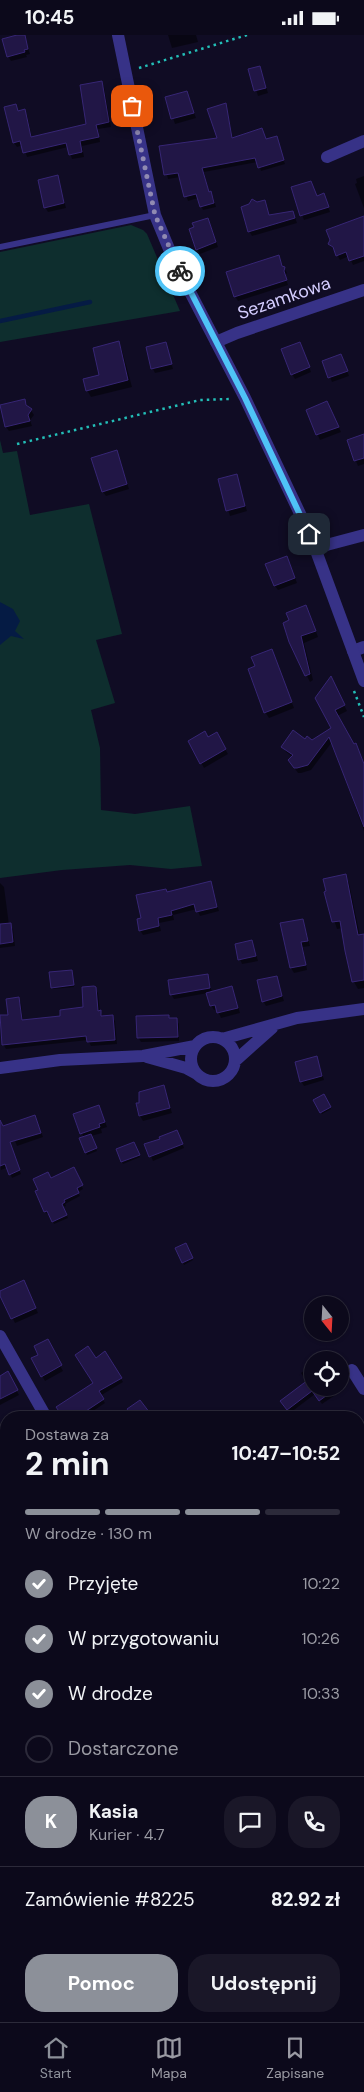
<!DOCTYPE html>
<html lang="pl">
<meta charset="utf-8">
<style>
:root{--surface:#0c091b;--page:#1a1728;--text:#f1f3f6;--muted:#9a9aa3;--line:#2c2a3a;--accent:#8c9099}
body{margin:0;font-family:"DM Sans",sans-serif;background:var(--page);color:var(--text);height:100vh;display:flex;flex-direction:column;font-size:19px;white-space:nowrap}
*{box-sizing:border-box;margin:0}
p{font-size:16px;color:var(--muted)}
.icon{flex:none;width:28px;height:28px;fill:none;stroke:currentColor;stroke-width:2;stroke-linecap:round;stroke-linejoin:round}
.map{position:relative;flex:1;overflow:hidden}
.side{position:absolute;left:0px;top:1376px;width:365px;height:611px;display:flex;flex-direction:column;background:var(--surface);border-radius:20px 20px 0 0;box-shadow:0 1px 4px #0004,0 0 0 1px var(--line)}
.side>*{flex:none}
.needle{width:32px;rotate:162deg}
.tools{position:absolute;left:304px;top:1261px;display:grid;gap:10px}
.tools a{display:grid;place-items:center;width:45px;height:45px;border-radius:50%;background:var(--surface);box-shadow:0 1px 4px #0004,0 0 0 1px var(--line);font-size:25px}
.pin{position:absolute;display:grid;place-items:center;width:42px;height:42px;color:#fff;margin:-21px;border-radius:10px;box-shadow:0 2px 8px #0006}
.courier{position:absolute;display:grid;place-items:center;width:50px;height:50px;margin:-25px;border:4px solid #4fc3f7;border-radius:50%;background:#fff;color:#222;box-shadow:0 1px 6px #0007}
.headline em{font-style:normal;font-weight:700}
.headline div{display:flex;flex-direction:column-reverse}
.headline{display:flex;align-items:center;justify-content:space-between;height:85px;padding:0 25px}
h1{font-size:32px;font-weight:700;line-height:38px}
.bar{display:grid;grid-template-columns:repeat(4,1fr);gap:8px 5px;align-content:center;height:60px;padding:0 25px}
.bar i{height:6px;border-radius:4px;background:var(--line)}
.bar .on{background:var(--accent)}
.bar p{grid-column:span 4}
.line{display:flex;align-items:center;gap:12px;padding:0 25px;border-top:1px solid var(--line)}
.line div{flex:1}
.round{display:grid;place-items:center;flex:none;width:52px;height:52px;border-radius:20px;background:var(--page)}
ol{padding:0 25px;list-style:none}
li{display:flex;align-items:center;gap:15px;height:55px}
li p{margin-inline-start:auto}
li .icon{padding:5px;border-radius:50%;background:var(--accent);color:#fff;stroke-width:4}
li:last-child{color:var(--muted)}
li i{width:28px;height:28px;border:2px solid var(--line);border-radius:50%}
.button{display:flex;gap:10px;margin-top:auto;padding:10px 25px}
.button a{flex:1;height:58px;border-radius:20px;background:var(--accent);color:#fff;font-size:20px;font-weight:700;line-height:58px;text-align:center}
.button a+a{background:var(--page);color:var(--text)}
.status{display:flex;justify-content:space-between;align-items:center;height:35px;padding:0 25px;background:var(--surface);direction:ltr}
.status svg{height:14px;fill:currentColor}
.tab-bar{display:flex;justify-content:space-around;align-items:center;height:70px;border-top:1px solid var(--line);background:var(--surface);font-size:14px;color:var(--muted)}
.tab-bar a{display:grid;justify-items:center;gap:2px}
.tab-bar .on{color:var(--accent)}
.map>svg:first-child{display:block}
.green{fill:#0e2e2e}
.water{fill:#051b44}
.shadow{fill:#0007}
.lines{fill:none;stroke-linecap:round;stroke-linejoin:round}
.stream{stroke:#051b44;stroke-width:4.5}
.building{fill:#211646;stroke:#372675}
.path{stroke:#23beb7;stroke-width:2.5;stroke-dasharray:2.5 4;stroke-linecap:butt}
.service{stroke:#373287;stroke-width:6}
.minor{stroke:#373287;stroke-width:12}
.tertiary{stroke:#373287;stroke-width:12}
.done{stroke:#908ab2;stroke-width:5;stroke-dasharray:0 9}
.route{stroke:#4fc3f7;stroke-width:6}
.labels{text-anchor:middle;stroke-width:4;stroke-linejoin:round;paint-order:stroke}
.street-label{font-size:18px;fill:#d5ceff;stroke:#100c24}
</style>
<div class="status"><b>10:45</b><svg viewBox="0 0 49 12"><path d="M0 12V9h3v3zM5 12V6h3v6zM10 12V3h3v9zM15 12V0h3v12zM26 1h20v11H26zM47 4h2v5h-2z"/></svg></div>
<div class="map">
<svg width="364" height="1987" viewBox="0 0 364 1987">
<rect width="100%" height="100%" fill="#100c24"/>
<!-- green -->
<path class="green" d="M131,190L143,195L147,199L180,276L0,307V217Z
M0,405L3,418L17,416L30,480L89,469L122,599L96,605L115,668L91,675L100,713L101,775L135,779L190,771L202,831L171,834L130,830L62,835L0,843Z
M6,1677V1981H359V1852H364V1987H0V1681Z"/>
<!-- water -->
<path class="water" d="M0,567L13,574L20,586L15,596L24,604L11,601L0,610Z"/>
<!-- shadow -->
<path class="shadow" d="M168,0H196L198,7L172,13Z
M24,2L30,19L26,20L27,22L11,26L8,21Z
M260,32L268,58L258,61L250,35Z
M101,48L104,52L111,92L98,94L100,107L82,111L84,122L72,124L68,112L27,122L23,110L17,112L14,108L15,70L19,77L24,76L27,80L32,103L88,90Z
M186,57L196,83L175,89L166,62Z
M226,69L233,104L262,95L266,106L276,103L285,129L261,136L258,127L204,137L209,158L213,162L216,172L203,175L198,163L188,166L180,142L168,144L161,112L218,104Z
M364,141V173L355,149L357,148L356,144Z
M57,142L66,173L48,177L45,172Z
M292,153L317,162L324,160L330,177L304,185Z
M264,166L269,181L293,177L297,188L252,201L249,196L257,168Z
M210,189L218,212L200,219L197,214L195,193Z
M364,201V226L353,230L349,221L340,225L335,216L329,209Z
M278,222L287,238L285,241L288,250L238,266L235,261Z
M118,308L122,315L132,352L91,362L87,355L101,341Z
M166,309L173,334L155,338L153,334Z
M302,313L311,337L295,344L292,339Z
M343,325L349,341L332,347L330,342Z
M24,365L34,380L30,385L32,391L9,396L6,392Z
M330,373L341,397L320,405L307,376Z
M364,401V429L358,431L348,406Z
M116,416L129,454L106,461L103,457Z
M236,441L247,476L230,481L219,445Z
M287,522L297,548L278,555L275,551Z
M309,578L318,602L304,608L313,645L310,647L290,607Z
M271,616L294,673L269,683L265,677L256,632Z
M333,648L347,676L337,681L354,710H356L359,715L364,729V796L332,707L311,735L301,738H298L293,731V722L286,717L283,712L305,705L312,706L332,693Z
M216,699L228,719L204,733L190,706L208,703Z
M345,841L349,848L360,901L364,900V953L358,954L354,947L343,893L337,894L332,879Z
M0,848L4,852L9,890L13,894L15,911L0,913Z
M210,848L219,876L200,881L197,874L173,880L174,885L159,888L161,896L143,900L140,895L143,884L167,858Z
M303,885L310,911L303,912L307,935L294,938L291,933Z
M252,906L258,926L242,929L240,924Z
M71,936L74,952L53,954L52,952Z
M207,941L212,957L232,952L240,978L221,983L217,974L214,975L211,970L208,958L174,964L171,959Z
M276,942L284,966L266,971L263,966Z
M95,953L98,958L100,977L103,981H112L115,986L117,1009L91,1011L88,1005L6,1014L3,1009L0,982L9,981L18,964L21,968L23,986L62,982L85,973Z
M169,981L171,985L176,984L179,989V1006L141,1007L138,1002Z
M317,1022L324,1045L304,1051L301,1046Z
M164,1052L172,1078L143,1086L140,1081Z
M324,1061L331,1074L322,1079L315,1066Z
M101,1076L107,1092L101,1094L102,1098L91,1101L97,1116L87,1120L81,1104L84,1103L74,1080Z
M35,1082L43,1102L17,1111L9,1090Z
M179,1100L184,1113L153,1126L146,1110Z
M0,1104L8,1105L21,1139L12,1143L8,1132L1,1135Z
M135,1110L140,1122L123,1129L117,1115Z
M73,1133L83,1154L78,1157L80,1161L65,1169L66,1171L63,1172L68,1183L54,1189L49,1178L47,1179L45,1176L51,1145Z
M186,1209L193,1225L184,1230L177,1214Z
M26,1251L38,1278L15,1288L0,1257Z
M47,1306L63,1336L45,1346L33,1324L40,1320Z
M105,1318L123,1347L100,1361L105,1368L84,1382H64L58,1373L95,1349V1325Z
M312,1330V1352H339L341,1356L322,1369L315,1359L290,1378L284,1370L307,1347L301,1338Z
M7,1338L19,1360L0,1370V1342Z
M6,1419V1445L0,1449V1423Z
M364,1682V1714L359,1706V1685Z"/>
<g class="lines">
<!-- stream -->
<path class="stream" d="M0,286L90,267"/>
</g>
<!-- building -->
<path class="building" d="M17,0H25L28,14L24,15L25,17L7,22L2,4Z
M260,31L266,53L254,56L248,34Z
M102,46L109,87L96,90L99,102L80,106L82,117L69,120L66,108L23,118L20,106L13,108L4,72L16,69L18,76L25,74L31,102L86,89L80,50Z
M187,56L194,78L171,84L165,62Z
M226,68L232,103L262,93L266,104L277,101L284,125L258,133L255,123L202,133L209,157L211,156L214,168L200,172L196,159L184,162L178,138L164,140L159,111L217,103L207,74Z
M58,140L64,168L44,173L38,145Z
M311,146L317,161L324,158L329,172L300,181L291,152Z
M252,164L257,167L265,165L269,180L293,176L295,183L248,197L241,172L249,169Z
M364,181V221L349,226L346,217L336,221L333,212L328,209L330,205L326,195Z
M208,183L216,207L196,215L189,194L194,192L192,188Z
M279,220L282,231L285,232L284,236L287,245L234,262L226,237Z
M119,306L128,345L86,356L83,344L99,340L93,313Z
M166,307L172,329L151,334L146,312Z
M300,307L310,332L291,340L281,314Z
M341,319L348,336L328,343L322,326Z
M25,364L26,370L32,374L28,380L30,386L5,392L0,370Z
M327,366L339,392L316,400L306,375Z
M364,399V423L354,426L347,405Z
M117,415L127,449L102,457L91,423Z
M237,439L245,471L226,476L218,444Z
M287,521L295,543L274,551L265,529Z
M306,570L316,596L301,601L310,639L305,641L289,607L283,588L289,585L286,578Z
M272,614L292,667L264,678L248,634L255,631L251,622Z
M331,641L345,670L335,675L354,709L356,708L364,729V792L329,702L308,730L297,733H294L288,725L293,720L281,712L293,695L305,704L307,701L312,705L331,693L315,663Z
M205,696L208,702L217,697L226,714L200,729L188,706Z
M346,839L358,900L364,899V945L352,947L345,916L340,886L332,887L324,857L326,856L323,844Z
M211,846L217,872L196,877L194,869L171,876L172,880L158,883L159,891L139,896L137,884L141,883L136,860L166,854L167,857Z
M303,884L308,906L301,907L306,930L290,933L280,888Z
M11,888L13,907L0,909V889Z
M252,905L256,921L238,925L235,909Z
M72,935L74,950L51,953L49,937Z
M208,939L210,953L170,960L168,945Z
M277,941L282,961L262,967L257,945Z
M94,951L96,952L98,976L101,975V981L113,980L115,1005L87,1007L86,1001L2,1010L0,980H8L6,964L19,962L22,985L60,981V975L83,972L82,952Z
M232,951L238,973L217,978L215,970L210,971L206,958Z
M169,980V983H177L178,1002L137,1003L136,981Z
M317,1021L322,1041L300,1047L295,1027Z
M164,1050L170,1073L139,1081L136,1068H139V1057Z
M324,1059L331,1072L320,1078L313,1065Z
M99,1070L105,1087L99,1089L100,1092L80,1099L73,1079Z
M35,1080L41,1098L10,1107L20,1135L9,1140L5,1129L0,1131V1085L3,1091Z
M177,1095L183,1109L149,1122L144,1109L160,1104L159,1102Z
M91,1099L97,1113L85,1118L79,1103Z
M134,1107L140,1120L121,1127L116,1114Z
M74,1132L83,1150L77,1153L79,1158L64,1165L65,1167L62,1169L67,1180L52,1187L47,1176L44,1177L35,1156L38,1155L33,1144L48,1137L51,1143Z
M186,1208L193,1223L182,1228L175,1213Z
M24,1245L36,1273L11,1284L0,1261V1256Z
M48,1304L62,1330L41,1342L31,1323L38,1320L34,1311Z
M88,1311L96,1323L105,1316L122,1343L99,1356L104,1364L83,1378L86,1382H63L56,1372L93,1348L75,1320Z
M8,1336L18,1355L0,1364V1341Z
M308,1345L312,1352H338L319,1366L312,1356L287,1375L280,1366Z
M140,1365L153,1382H133L127,1374Z"/>
<g class="lines">
<!-- path -->
<path class="path" d="M139,33L247,0
M17,409L200,365L230,364
M354,656L364,682
M55,1987L65,1981"/>
<!-- service -->
<path class="service" d="M0,212L155,180
M359,1845L364,1844"/>
<!-- minor -->
<path class="minor" d="M327,122L364,106
M216,307L237,298L364,255
M315,513L364,500
M353,616L364,612
M0,1301L46,1382
M352,1335L364,1354
M359,1506L364,1501"/>
<!-- tertiary -->
<path class="tertiary" d="M118,0L155,180L174,226L245,363L303,485L315,513L364,646
M191 1024a22 22 0 1 1 44 0a22 22 0 1 1-44 0Z
M222,1004L297,983L364,974
M147,1022L186,1033L197,1039
M235,1026L272,993
M0,1033L60,1025L143,1021L195,1011"/>
</g>
<g class="lines">
<!-- done -->
<path class="done" d="M132,71L155,180L180,236"/>
<!-- route -->
<path class="route" d="M180,236L245,363L309,499"/>
</g>
<g class="labels">
<!-- street labels -->
<g class="street-label">
<text transform="translate(284 263) rotate(-19)" y="6">Sezamkowa</text>
</g>
</g>
</svg>
<div class="tools">
<a><svg class="needle" viewBox="-14 -14 28 28"><path d="M0-13l5 13h-10z" fill="#e53935"/><path d="M0 13l5-13h-10z" fill="#9a9aa3"/></svg></a>
<a><svg class="icon" aria-label="locate" viewBox="0 0 24 24"><circle cx="12" cy="12" r="6"/><path d="M12 2v4M12 18v4M2 12h4M18 12h4"/></svg></a>
</div>
<div class="pin" style="left:132px;top:71px;background:#ea580c"><svg class="icon" aria-label="bag" viewBox="0 0 24 24"><path d="M5 8h14l-1 12H6zM9 8a3 3 0 0 1 6 0"/></svg></div>
<div class="pin" style="left:309px;top:499px;background:#1f2937"><svg class="icon" aria-label="home" viewBox="0 0 24 24"><path d="M3 11l9-7 9 7M6 9v11h12V9"/></svg></div>
<div class="courier" style="left:180px;top:236px"><svg class="icon" aria-label="bike" viewBox="0 0 24 24"><circle cx="6" cy="16" r="4"/><circle cx="18" cy="16" r="4"/><path d="M6 16l4-8h5l3 8M10 8l3 8H6M13 5h3"/></svg></div>
<section class="side">
<div class="headline"><div><h1>2 min</h1><p>Dostawa za</p></div><em>10:47–10:52</em></div>
<div class="bar"><i class="on"></i><i class="on"></i><i class="on"></i><i></i><p>W drodze · 130 m</p></div>
<ol>
<li><svg class="icon" aria-label="check" viewBox="0 0 24 24"><path d="M5 12l5 5 9-10"/></svg>Przyjęte<p>10:22</p></li>
<li><svg class="icon" aria-label="check" viewBox="0 0 24 24"><path d="M5 12l5 5 9-10"/></svg>W przygotowaniu<p>10:26</p></li>
<li><svg class="icon" aria-label="check" viewBox="0 0 24 24"><path d="M5 12l5 5 9-10"/></svg>W drodze<p>10:33</p></li>
<li><i></i>Dostarczone</li>
</ol>
<div class="line" style="height:90px"><b class="round" style="background:var(--accent);color:#fff">K</b><div><b>Kasia</b><p>Kurier · 4.7</p></div><a class="round"><svg class="icon" aria-label="chat" viewBox="0 0 24 24"><path d="M4 5h16v11H9l-5 4z"/></svg></a><a class="round"><svg class="icon" aria-label="phone" viewBox="0 0 24 24"><path d="M5 4h4l2 5-3 2q2 4 5 5l2-3 5 2v4C11 20 4 13 5 4z"/></svg></a></div>
<div class="line" style="height:65px"><div>Zamówienie #8225</div><b>82.92 zł</b></div>
<div class="button"><a>Pomoc</a><a>Udostępnij</a></div>
</section>
</div>
<nav class="tab-bar">
<a class="on"><svg class="icon" aria-label="home" viewBox="0 0 24 24"><path d="M3 11l9-7 9 7M6 9v11h12V9"/></svg>Start</a>
<a><svg class="icon" aria-label="map" viewBox="0 0 24 24"><path d="M3 6l6-2 6 2 6-2v14l-6 2-6-2-6 2zM9 4v14M15 6v14"/></svg>Mapa</a>
<a><svg class="icon" aria-label="saved" viewBox="0 0 24 24"><path d="M7 4h10v16l-5-4-5 4z"/></svg>Zapisane</a>
</nav>
